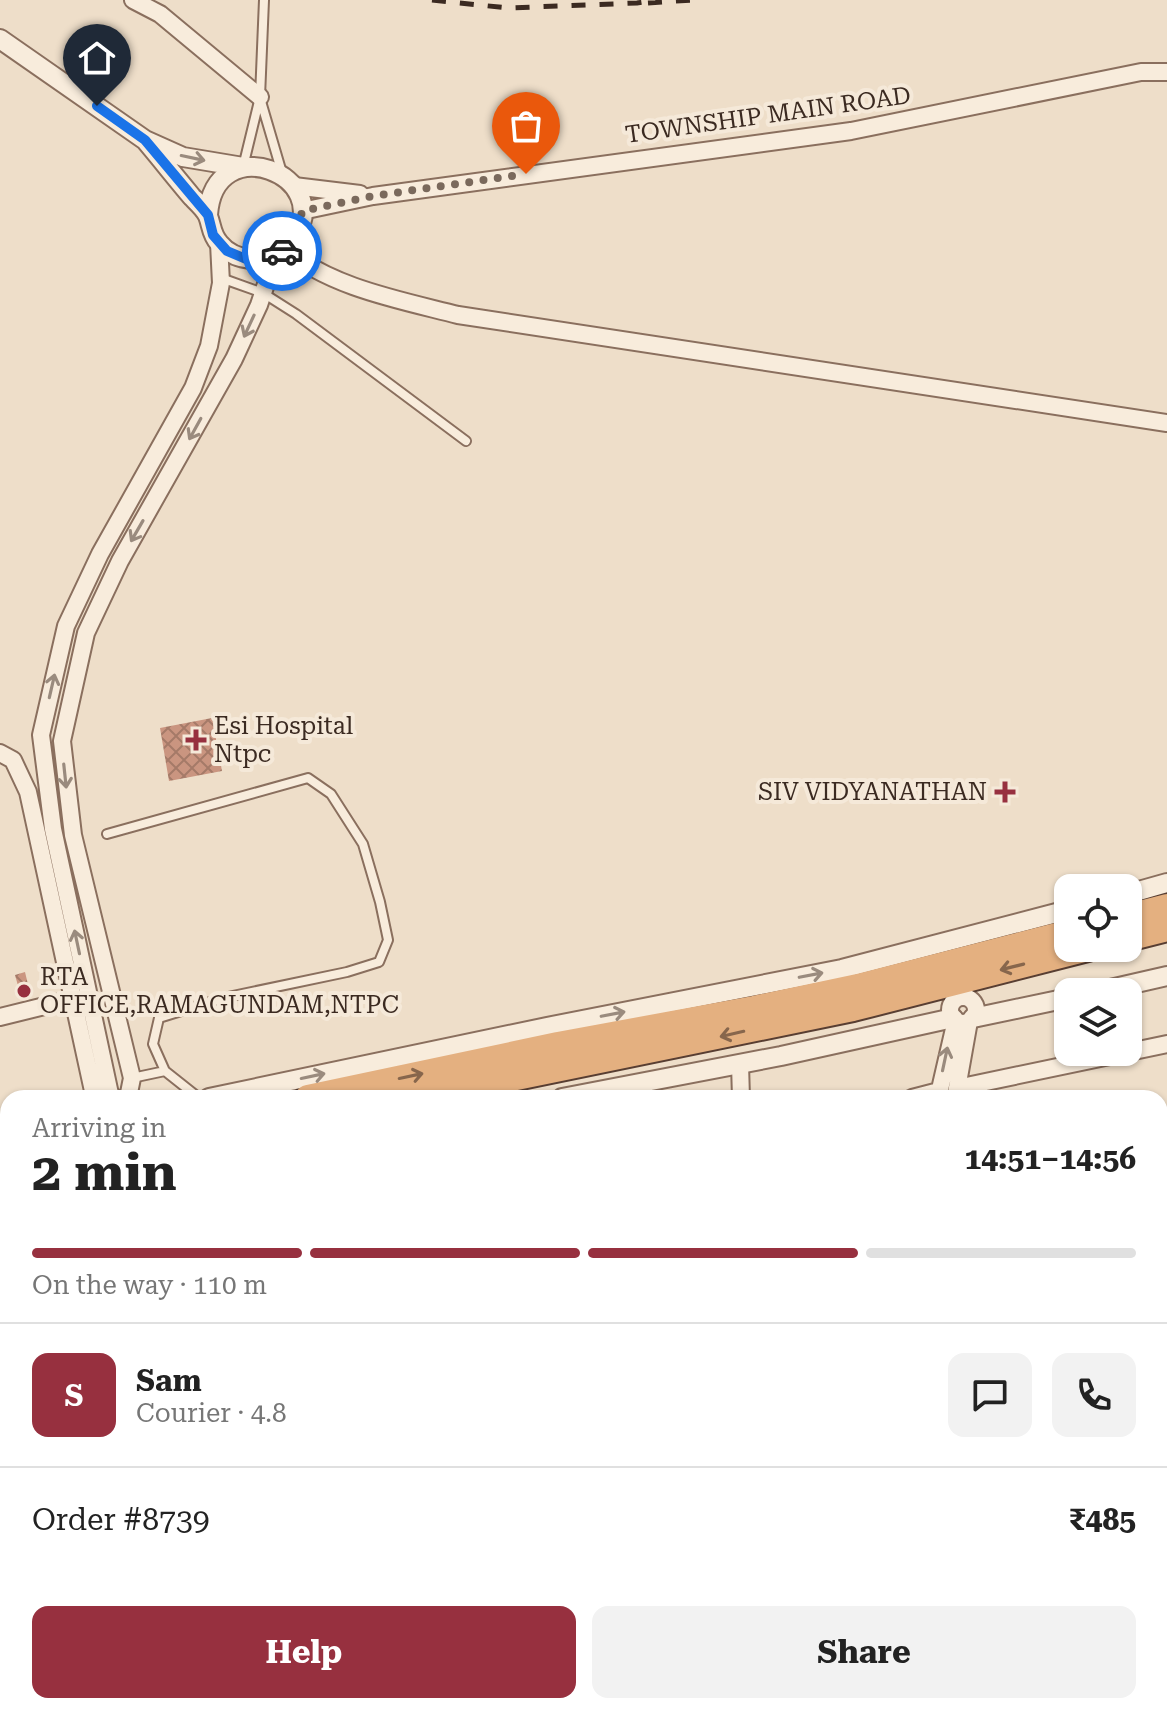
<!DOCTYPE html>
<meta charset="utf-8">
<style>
:root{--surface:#fff;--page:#f2f2f2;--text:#222;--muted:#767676;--line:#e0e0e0;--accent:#97303f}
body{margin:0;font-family:"Roboto Serif",serif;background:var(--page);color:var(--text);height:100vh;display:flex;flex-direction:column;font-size:30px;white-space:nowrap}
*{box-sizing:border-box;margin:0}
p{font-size:26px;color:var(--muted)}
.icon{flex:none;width:44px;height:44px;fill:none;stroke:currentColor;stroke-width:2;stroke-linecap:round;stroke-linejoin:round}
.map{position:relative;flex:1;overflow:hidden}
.details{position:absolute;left:0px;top:1090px;width:1168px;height:624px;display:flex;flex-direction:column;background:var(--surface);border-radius:24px 24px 0 0;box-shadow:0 2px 6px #0004}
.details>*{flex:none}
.controls{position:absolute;left:1054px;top:874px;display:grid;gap:16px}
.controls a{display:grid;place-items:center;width:88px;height:88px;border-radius:16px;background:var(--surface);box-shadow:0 2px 6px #0004;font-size:40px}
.pin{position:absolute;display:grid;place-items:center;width:68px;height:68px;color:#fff;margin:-82px -34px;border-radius:50% 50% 50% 0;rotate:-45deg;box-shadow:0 0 8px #0007}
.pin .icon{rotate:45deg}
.courier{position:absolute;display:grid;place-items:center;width:80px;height:80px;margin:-40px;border:6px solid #1a73e8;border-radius:50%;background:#fff;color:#222;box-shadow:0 2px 10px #0007}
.summary em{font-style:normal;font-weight:700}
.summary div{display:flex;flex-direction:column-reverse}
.summary{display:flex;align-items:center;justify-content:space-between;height:136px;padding:0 32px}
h1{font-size:52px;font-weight:700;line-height:60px}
.bar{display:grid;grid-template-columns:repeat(4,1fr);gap:12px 8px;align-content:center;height:96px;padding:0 32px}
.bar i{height:10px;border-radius:6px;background:var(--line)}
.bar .selected{background:var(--accent)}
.bar p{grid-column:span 4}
.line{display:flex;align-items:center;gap:20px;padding:0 32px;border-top:2px solid var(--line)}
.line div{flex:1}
.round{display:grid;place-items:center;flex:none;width:84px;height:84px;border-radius:16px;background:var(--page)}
.action{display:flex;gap:16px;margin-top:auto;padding:16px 32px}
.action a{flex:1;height:92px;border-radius:16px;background:var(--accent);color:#fff;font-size:32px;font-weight:700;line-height:92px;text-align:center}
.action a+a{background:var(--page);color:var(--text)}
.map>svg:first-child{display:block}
.building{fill:url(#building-cross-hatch)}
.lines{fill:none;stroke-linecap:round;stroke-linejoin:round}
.service-casing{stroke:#8a6f5e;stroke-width:12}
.minor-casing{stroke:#8a6f5e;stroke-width:20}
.tertiary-casing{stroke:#8a6f5e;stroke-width:22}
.trunk-casing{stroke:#583e32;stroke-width:30}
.service{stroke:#f8ecdc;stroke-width:8}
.minor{stroke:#f8ecdc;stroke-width:16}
.tertiary{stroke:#f8ecdc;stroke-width:18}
.trunk{stroke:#e4b080;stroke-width:26}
.rail{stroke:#3b2a21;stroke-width:5;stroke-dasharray:14 14;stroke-linecap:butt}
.oneway{stroke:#9a8b7e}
.oneway2{stroke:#87664c}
.done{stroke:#7a695c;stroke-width:8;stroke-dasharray:0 14.4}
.route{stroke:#1a73e8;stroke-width:10}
.poi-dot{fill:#97303f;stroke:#f5e9d9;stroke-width:3}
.labels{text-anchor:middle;stroke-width:8;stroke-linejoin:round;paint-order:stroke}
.street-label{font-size:24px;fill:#3b2a21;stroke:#f5e9d9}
.poi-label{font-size:24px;fill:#3b2a21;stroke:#f5e9d9;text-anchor:start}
</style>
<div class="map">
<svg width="1167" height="1714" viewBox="0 0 1167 1714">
<defs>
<pattern id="building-cross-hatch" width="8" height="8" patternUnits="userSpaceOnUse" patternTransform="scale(2)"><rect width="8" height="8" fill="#ca9580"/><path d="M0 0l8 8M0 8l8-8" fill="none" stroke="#a57a68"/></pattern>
</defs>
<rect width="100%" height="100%" fill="#eedec9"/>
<!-- building -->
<path class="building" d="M212,718L222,771L169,781L160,728Z
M25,972L31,997L22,1000L15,975Z
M725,1093V1098H698V1094Z
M1164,1447H1167V1479L1160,1478Z
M1160,1492L1167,1493V1529L1160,1528Z
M414,1706H438L437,1714H413Z
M646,1706H667L666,1714L645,1712Z
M681,1706H697L695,1714H679Z
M700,1706H716L715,1714H699Z
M746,1706H767V1714H746Z
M884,1706H929L928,1714H883Z
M788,1707L820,1712V1714H787Z
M945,1708L973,1712V1714H943Z"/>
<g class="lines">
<defs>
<path id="service" d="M260,98L282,173
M243,167L260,97L264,0
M221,278L263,293L296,314L466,441
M107,834L308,778L331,794L363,844L380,902L388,940L379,962L347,972L223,998L159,1018L153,1044L165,1071L199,1098
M132,1078L165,1071"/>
<path id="minor" d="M133,0L160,14L260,97
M294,186L360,194
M302,211L373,196L851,131L1141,72H1167
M285,248C327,287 404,301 458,315L1167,423
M0,753L13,760L28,792L93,1091L110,1094
M950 1010a13 13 0 1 1 26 0a13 13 0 1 1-26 0Z
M0,1017L73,999
M740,1064L741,1098
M957,1088L1167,1044
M956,1094L969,1021
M115,1098L110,1094L53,829L41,735L66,626L100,554L193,388L209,346L221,283L219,243
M128,1098L132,1078L73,835L62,741L86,633L120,561L234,359L259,305L276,254
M912,1098L939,1091
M938,1098L956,1020
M1160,1353L1167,1354
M1160,1546L1167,1547
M1160,1636L1167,1637
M0,1660L8,1661
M71,1706L74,1714
M505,1706L545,1714
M1035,1706L1098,1714
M853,1714L854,1706
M870,1714L871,1706"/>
<path id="tertiary" d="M0,39L145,140L183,157L243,167
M145,140C161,159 176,178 192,197C197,202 205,209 208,216C212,226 211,234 219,243C227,253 239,258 251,259C268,260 284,253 293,239C338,175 214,127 208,215
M1128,894L1167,883
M1097,992L1167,976
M973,1018L1068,998
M209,1098L547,1027L842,969L1068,910
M562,1098L781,1056L953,1018
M0,1144L8,1142
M0,1210L8,1209"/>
<path id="trunk" d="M1128,917L1167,907
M1128,938L1167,928
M308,1098L558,1045L754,1009L858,987L1068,933
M414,1098L853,1008L1088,948
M0,1164L8,1162
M0,1189L8,1187"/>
</defs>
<!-- service casing -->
<use href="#service" class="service-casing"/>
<!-- minor casing -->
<use href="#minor" class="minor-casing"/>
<!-- tertiary casing -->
<use href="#tertiary" class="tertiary-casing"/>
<!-- trunk casing -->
<use href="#trunk" class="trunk-casing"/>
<!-- service -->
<use href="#service" class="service"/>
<!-- minor -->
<use href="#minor" class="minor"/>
<!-- tertiary -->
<use href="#tertiary" class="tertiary"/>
<!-- trunk -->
<use href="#trunk" class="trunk"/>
<!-- rail -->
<path class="rail" d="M432,0L508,8L637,3L657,0
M648,3L692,0"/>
</g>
<!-- one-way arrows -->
<defs><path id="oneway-shaft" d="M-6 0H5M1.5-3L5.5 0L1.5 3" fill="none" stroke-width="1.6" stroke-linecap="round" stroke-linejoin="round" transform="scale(2)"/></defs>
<g class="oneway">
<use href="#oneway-shaft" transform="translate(193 158) rotate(12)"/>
<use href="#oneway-shaft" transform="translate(249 326) rotate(115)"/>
<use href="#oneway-shaft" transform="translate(195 429) rotate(119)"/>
<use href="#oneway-shaft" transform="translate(137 531) rotate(120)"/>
<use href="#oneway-shaft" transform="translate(52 686) rotate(-77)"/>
<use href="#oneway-shaft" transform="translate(65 776) rotate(84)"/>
<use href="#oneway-shaft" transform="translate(77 942) rotate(-102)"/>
<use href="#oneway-shaft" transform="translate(811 975) rotate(-11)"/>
<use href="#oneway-shaft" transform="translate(613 1014) rotate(-11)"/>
<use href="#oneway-shaft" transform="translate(945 1059) rotate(-78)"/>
<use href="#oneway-shaft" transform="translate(313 1076) rotate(-12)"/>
</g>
<g class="oneway2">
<use href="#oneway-shaft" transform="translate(1012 967) rotate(166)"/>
<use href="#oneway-shaft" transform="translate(732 1034) rotate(167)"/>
<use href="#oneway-shaft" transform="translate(411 1076) rotate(-12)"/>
</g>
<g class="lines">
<!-- done -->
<path class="done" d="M282,251L298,232L302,211L373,196L526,174"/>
<!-- route -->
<path class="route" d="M97,106L145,140L208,215L213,235L227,251L246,259H257L282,251"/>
</g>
<!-- markers -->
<g class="poi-dot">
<path d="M192 728h8v8h8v8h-8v8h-8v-8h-8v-8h8z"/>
<path d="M1001 780h8v8h8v8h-8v8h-8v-8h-8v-8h8z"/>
<circle cx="24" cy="991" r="8"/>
</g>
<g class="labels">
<!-- street labels -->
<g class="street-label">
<text transform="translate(768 115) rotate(-8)" y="8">TOWNSHIP MAIN ROAD</text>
</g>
<!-- poi labels -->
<g class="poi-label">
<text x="214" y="734">Esi Hospital<tspan x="214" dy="28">Ntpc</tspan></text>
<text x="987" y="800" text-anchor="end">SIV VIDYANATHAN</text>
<text x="40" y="985">RTA<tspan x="40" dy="28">OFFICE,RAMAGUNDAM,NTPC</tspan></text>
</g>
</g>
</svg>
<div class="controls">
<a><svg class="icon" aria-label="locate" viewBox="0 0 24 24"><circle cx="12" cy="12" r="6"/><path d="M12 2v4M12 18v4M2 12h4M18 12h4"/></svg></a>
<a><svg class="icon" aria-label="layers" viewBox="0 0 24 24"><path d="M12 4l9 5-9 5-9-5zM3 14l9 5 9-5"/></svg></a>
</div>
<div class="pin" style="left:526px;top:174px;background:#ea580c"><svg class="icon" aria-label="bag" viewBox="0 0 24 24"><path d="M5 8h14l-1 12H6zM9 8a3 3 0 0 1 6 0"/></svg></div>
<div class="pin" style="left:97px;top:106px;background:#1f2937"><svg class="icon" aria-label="home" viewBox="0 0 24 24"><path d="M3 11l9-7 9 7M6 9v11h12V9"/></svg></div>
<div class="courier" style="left:282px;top:251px"><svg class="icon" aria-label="car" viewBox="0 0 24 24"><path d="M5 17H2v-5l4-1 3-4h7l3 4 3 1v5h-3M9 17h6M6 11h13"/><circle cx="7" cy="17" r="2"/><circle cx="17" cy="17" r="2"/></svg></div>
<section class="details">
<div class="summary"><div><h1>2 min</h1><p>Arriving in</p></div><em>14:51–14:56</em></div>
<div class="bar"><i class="selected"></i><i class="selected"></i><i class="selected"></i><i></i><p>On the way · 110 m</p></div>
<div class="line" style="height:144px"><b class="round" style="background:var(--accent);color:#fff">S</b><div><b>Sam</b><p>Courier · 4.8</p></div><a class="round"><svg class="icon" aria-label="chat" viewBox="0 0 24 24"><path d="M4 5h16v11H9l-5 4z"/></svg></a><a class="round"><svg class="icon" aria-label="phone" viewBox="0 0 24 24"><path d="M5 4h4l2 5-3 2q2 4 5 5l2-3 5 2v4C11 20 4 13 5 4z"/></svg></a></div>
<div class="line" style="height:104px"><div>Order #8739</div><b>₹485</b></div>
<div class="action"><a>Help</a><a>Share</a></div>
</section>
</div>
